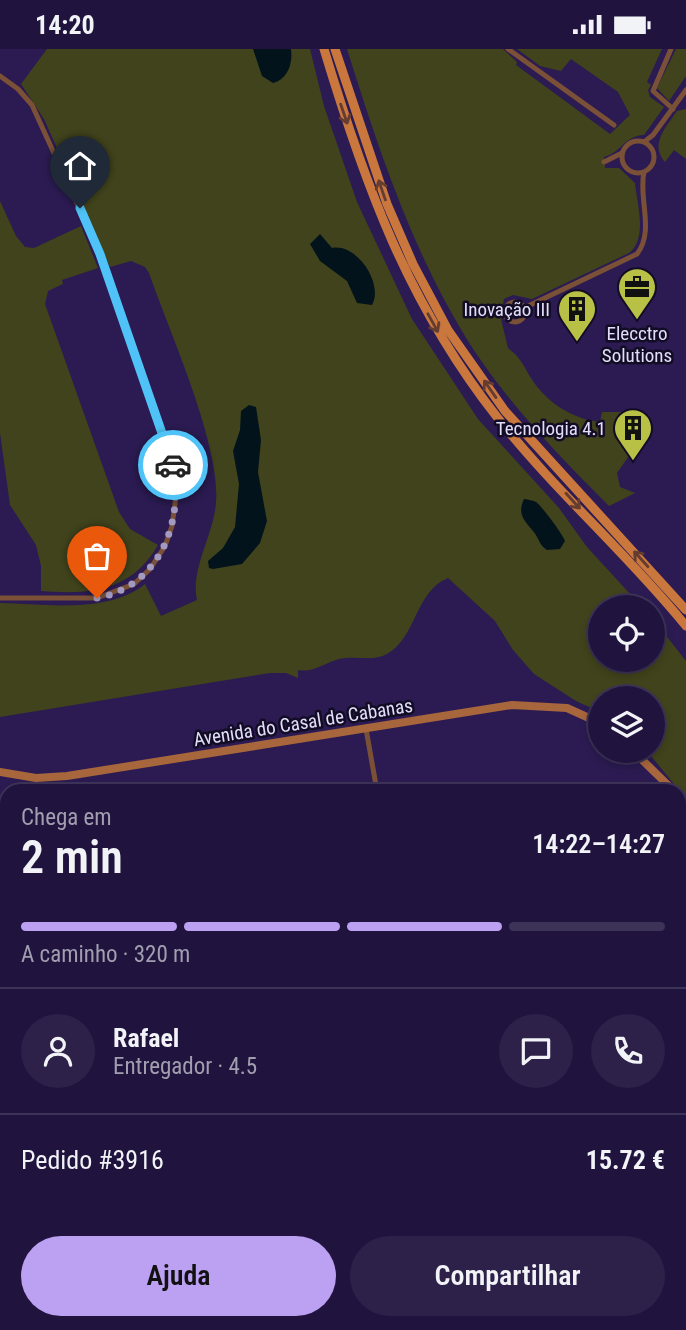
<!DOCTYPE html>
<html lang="pt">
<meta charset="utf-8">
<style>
:root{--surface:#20143e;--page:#2d2149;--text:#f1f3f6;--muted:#a29eb0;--line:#3d3358;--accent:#bca0f2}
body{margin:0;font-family:"Roboto Condensed",sans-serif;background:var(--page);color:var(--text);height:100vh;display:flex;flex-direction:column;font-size:26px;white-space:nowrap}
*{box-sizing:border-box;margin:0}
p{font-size:23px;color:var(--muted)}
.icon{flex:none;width:38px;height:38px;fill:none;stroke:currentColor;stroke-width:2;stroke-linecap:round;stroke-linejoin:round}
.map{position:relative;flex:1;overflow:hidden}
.side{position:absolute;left:0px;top:735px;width:686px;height:546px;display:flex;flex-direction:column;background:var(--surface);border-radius:21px 21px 0 0;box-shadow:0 4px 10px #0003,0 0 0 2px var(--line)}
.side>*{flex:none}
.buttons{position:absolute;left:588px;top:546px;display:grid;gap:14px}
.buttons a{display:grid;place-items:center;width:77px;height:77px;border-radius:50%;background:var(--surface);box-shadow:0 4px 10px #0003,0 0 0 2px var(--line);font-size:35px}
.pin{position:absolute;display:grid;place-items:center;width:60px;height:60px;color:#fff;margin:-72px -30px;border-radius:50% 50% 50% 0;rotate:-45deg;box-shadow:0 0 7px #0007}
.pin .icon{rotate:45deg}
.courier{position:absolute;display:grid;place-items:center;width:70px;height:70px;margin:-35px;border:5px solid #4fc3f7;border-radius:50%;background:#fff;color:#222;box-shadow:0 2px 9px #0007}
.overview em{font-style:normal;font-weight:600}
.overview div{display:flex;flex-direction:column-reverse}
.overview{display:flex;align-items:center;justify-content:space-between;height:119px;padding:0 21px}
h1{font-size:46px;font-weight:600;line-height:52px}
.bar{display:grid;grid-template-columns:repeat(4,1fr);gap:10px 7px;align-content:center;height:84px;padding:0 21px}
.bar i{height:9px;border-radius:5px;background:var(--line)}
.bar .selected{background:var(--accent)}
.bar p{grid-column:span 4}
.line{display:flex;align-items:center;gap:18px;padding:0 21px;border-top:2px solid var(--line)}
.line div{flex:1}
.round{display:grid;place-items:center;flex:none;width:74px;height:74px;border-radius:37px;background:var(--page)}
.button{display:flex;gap:14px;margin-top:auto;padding:14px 21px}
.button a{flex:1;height:80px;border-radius:42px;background:var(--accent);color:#111;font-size:28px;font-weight:600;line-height:80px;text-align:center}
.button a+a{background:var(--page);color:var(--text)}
.status{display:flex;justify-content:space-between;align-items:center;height:49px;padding:0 35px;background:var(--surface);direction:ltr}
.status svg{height:19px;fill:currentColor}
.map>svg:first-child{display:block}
.green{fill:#41431c}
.water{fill:#03131c}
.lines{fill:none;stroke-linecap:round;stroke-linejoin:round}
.stream{stroke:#03131c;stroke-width:2}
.street{stroke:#7a5137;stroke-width:5}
.secondary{stroke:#a7663c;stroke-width:8}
.primary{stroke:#ca773e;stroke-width:9}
.oneway{stroke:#653c30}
.done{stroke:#a29abf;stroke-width:7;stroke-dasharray:0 12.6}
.route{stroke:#4fc3f7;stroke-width:9}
.labels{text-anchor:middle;stroke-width:5;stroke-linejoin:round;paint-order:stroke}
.poi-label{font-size:19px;fill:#e2defa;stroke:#120c24;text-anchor:end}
.street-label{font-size:19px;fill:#e2defa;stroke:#120c24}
</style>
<div class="status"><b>14:20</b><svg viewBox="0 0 49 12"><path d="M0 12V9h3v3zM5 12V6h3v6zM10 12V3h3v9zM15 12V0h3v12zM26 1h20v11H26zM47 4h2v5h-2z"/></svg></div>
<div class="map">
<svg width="686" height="1281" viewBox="0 0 686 1281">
<rect width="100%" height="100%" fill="#2b1b52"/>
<!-- green -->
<path class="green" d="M47,0H310L324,57L357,153L412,270L478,370L559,459L587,498L642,558H600V611H653V570L686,612V750L647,702H653V649H600V663L576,652L534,625L513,601L495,572L448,529C415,542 417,588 387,605C373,613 355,606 339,610C324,614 314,624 298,621V629L286,624H270L0,668V554C46,555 108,565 145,535L161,567L197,551C190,520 214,486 216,453C221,396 169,282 149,224L145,218L131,212L110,218L44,70L21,35Z
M347,0H503L517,13L516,16L610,85L630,66L618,43L571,10L561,22L540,17L517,0H662L647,33L651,36L648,41L650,48L664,58L644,86C624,87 621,104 604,108L605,119H619L635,134C637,155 648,189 629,204L532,250L513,246L504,250L500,266L508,299C521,309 523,316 531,329C546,353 572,370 600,373L602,363H631L644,372L627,396L633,401L617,424L620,438L635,444L609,457C554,402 498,344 459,277C408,190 377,95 347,0Z
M676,0H686V27L669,52L657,39Z
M686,60V110L674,101L665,113C649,96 666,78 677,62Z
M0,152L16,187L25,198L34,199L81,177L98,219L62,231L63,235L48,242L45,255L119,463L130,480L158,496C132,542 90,546 41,542V517L36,496L10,456L0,384Z
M7,1049V1175L0,1170V1056Z
M17,1274H235L240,1281H4Z"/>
<!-- water -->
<path class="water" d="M253,0H291C293,14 288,30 273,34L262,27Z
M320,185L332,199C357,194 384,235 372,256L357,254L347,232L320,212L310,195Z
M249,356L256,358L261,391L258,423L267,472L260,494L242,515L213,520L209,519L208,512L223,499L235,478L239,435L233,402L240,381L241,362Z
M524,450C529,451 532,451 536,453C541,456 564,487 565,492L560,500L547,501C539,496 539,489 533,482C524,471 517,465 524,450Z"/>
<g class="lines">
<!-- stream -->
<path class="stream" d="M408,1274L410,1281
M151,1281L154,1274"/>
<!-- street -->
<path class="street" d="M508,0L614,76
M671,0L653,42L673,60
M0,27L18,40L32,56L100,205L169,400L176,447L172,477L165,497L150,520L134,535L97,549H0
M622 108a16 16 0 1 1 32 0a16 16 0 1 1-32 0Z
M644,93L653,86L686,41
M604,113L622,104
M505 263a10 10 0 1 1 20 0a10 10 0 1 1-20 0Z
M524,259L637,205C655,182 638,149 644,123
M366,680L377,742
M0,858L7,864
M0,1045L7,1037
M679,1245L686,1256
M398,1274L401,1281
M445,1274L448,1281
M530,1274L550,1281
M240,1276L244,1281
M311,1281L317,1274
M353,1281L359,1274
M494,1281L527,1274
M570,1281L571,1274"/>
<!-- secondary -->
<path class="secondary" d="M633,702L674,742
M0,723L36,729L67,727L512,656L567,659L600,674
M679,748L686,759
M679,797L686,788
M679,814L686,823
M0,942L7,934
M679,1159L686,1155
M679,1259L686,1258
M0,1276L7,1273
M576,1281L606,1274"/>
<!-- primary -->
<path class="primary" d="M324,0C365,136 408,255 497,368C555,442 627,504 686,577
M335,0L387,155L413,215L448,281L505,362L686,561"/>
</g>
<!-- one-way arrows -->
<defs><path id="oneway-shaft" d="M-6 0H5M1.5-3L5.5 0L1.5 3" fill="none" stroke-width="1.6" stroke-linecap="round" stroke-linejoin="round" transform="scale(1.75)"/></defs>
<g class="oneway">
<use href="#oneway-shaft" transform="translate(344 65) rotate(71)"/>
<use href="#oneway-shaft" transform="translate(382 141) rotate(-109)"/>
<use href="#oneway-shaft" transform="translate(433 274) rotate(61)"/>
<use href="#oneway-shaft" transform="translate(490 340) rotate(-125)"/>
<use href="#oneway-shaft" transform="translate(573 452) rotate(48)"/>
<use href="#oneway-shaft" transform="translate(641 510) rotate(-132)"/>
</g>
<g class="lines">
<!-- done -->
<path class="done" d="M97,549C160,537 184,473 173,416"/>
<!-- route -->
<path class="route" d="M80,159L100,205L173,416"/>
</g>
<!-- icons -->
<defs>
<symbol id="office-pin" viewBox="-11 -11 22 30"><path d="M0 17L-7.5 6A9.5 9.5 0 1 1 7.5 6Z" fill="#b9c046" stroke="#120c24"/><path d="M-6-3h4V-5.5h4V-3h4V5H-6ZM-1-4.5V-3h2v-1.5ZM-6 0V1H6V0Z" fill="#111"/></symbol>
<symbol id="building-pin" viewBox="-11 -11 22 30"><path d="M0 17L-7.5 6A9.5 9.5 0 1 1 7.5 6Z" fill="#b9c046" stroke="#120c24"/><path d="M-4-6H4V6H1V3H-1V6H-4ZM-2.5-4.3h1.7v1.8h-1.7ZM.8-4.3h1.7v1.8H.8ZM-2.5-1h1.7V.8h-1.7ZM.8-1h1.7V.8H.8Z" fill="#111"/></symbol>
</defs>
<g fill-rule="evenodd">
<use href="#office-pin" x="615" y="216" width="44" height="60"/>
<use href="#building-pin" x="555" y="238" width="44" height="60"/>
<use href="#building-pin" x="611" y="357" width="44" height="60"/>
</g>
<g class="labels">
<!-- poi labels -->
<g class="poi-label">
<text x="550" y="267">Inovação III</text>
<text x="637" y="291" text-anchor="middle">Elecctro<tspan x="637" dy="22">Solutions</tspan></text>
<text x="606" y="386">Tecnologia 4.1</text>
</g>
<!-- street labels -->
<g class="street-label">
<text transform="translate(303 673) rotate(-9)" y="7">Avenida do Casal de Cabanas</text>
</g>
</g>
</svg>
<div class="buttons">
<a><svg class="icon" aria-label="locate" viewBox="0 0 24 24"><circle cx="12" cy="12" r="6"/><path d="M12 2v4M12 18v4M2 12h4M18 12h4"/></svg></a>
<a><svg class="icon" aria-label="layers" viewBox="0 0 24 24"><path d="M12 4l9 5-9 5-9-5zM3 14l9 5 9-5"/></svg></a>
</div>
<div class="pin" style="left:97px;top:549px;background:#ea580c"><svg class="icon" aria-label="bag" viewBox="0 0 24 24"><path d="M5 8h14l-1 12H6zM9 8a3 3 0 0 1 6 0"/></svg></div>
<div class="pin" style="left:80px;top:159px;background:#1f2937"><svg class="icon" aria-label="home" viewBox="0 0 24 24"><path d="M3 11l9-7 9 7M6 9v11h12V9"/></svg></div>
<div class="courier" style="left:173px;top:416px"><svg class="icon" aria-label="car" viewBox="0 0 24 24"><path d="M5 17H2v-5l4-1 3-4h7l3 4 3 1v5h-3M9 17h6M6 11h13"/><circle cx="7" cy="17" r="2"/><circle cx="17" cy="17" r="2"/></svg></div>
<section class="side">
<div class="overview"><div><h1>2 min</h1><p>Chega em</p></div><em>14:22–14:27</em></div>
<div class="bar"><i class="selected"></i><i class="selected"></i><i class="selected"></i><i></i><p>A caminho · 320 m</p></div>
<div class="line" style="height:126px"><a class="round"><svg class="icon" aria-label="person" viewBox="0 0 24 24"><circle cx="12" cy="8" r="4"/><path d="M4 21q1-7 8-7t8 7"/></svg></a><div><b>Rafael</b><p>Entregador · 4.5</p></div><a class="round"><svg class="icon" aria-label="chat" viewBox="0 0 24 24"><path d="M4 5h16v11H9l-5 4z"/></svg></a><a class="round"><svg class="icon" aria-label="phone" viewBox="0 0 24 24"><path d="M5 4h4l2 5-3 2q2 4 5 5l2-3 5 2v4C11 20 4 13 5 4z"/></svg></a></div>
<div class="line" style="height:91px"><div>Pedido #3916</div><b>15.72 €</b></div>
<div class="button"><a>Ajuda</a><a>Compartilhar</a></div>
</section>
</div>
